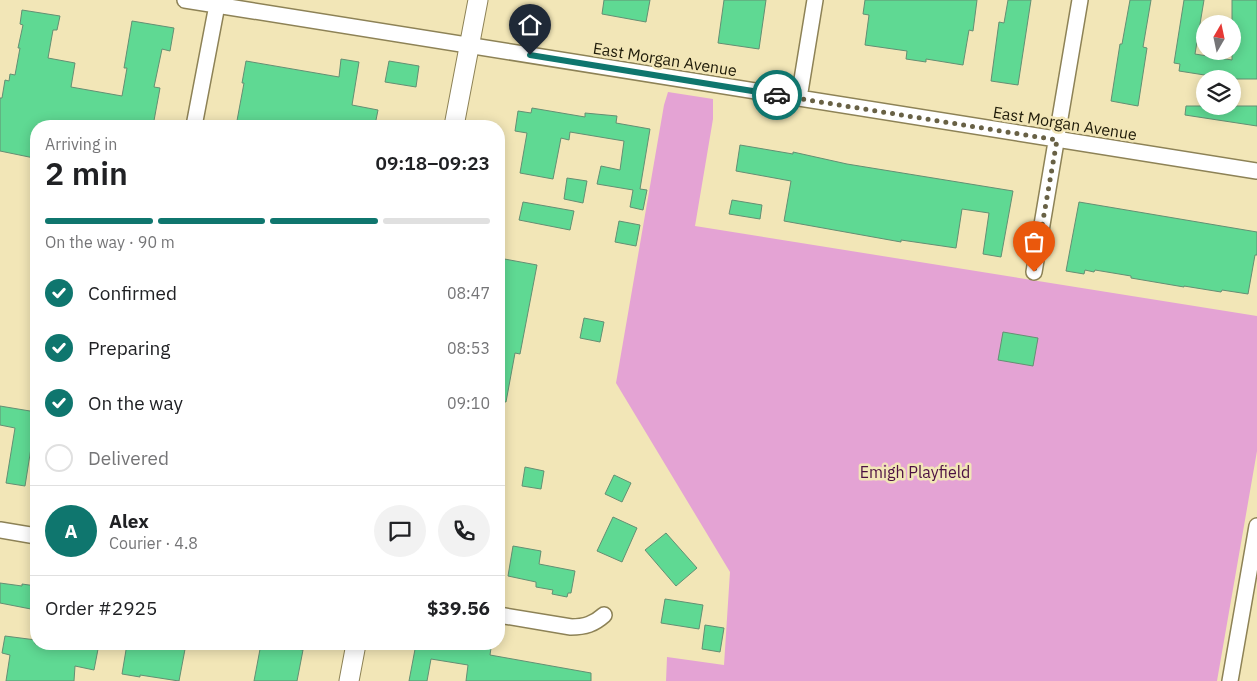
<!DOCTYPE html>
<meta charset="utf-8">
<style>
:root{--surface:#fff;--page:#f2f2f2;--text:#202124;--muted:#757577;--line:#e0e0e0;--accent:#0f766e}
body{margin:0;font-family:"IBM Plex Sans",sans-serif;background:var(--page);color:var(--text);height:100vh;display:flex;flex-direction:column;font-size:19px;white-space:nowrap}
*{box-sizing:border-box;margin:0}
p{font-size:16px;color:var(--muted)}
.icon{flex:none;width:28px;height:28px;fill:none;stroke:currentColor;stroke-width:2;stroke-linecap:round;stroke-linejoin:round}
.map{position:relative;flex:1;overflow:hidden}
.panel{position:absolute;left:30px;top:120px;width:475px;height:530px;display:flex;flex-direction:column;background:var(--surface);border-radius:20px;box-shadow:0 2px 12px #0003}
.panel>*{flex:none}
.needle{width:32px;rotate:9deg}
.controls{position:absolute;left:1196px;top:15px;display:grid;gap:10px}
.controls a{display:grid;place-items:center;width:45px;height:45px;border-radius:50%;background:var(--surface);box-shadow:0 2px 12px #0003;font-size:25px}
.pin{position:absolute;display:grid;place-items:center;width:42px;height:42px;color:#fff;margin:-51px -21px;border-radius:50% 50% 50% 0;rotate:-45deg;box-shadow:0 0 5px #0007}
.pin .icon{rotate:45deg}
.courier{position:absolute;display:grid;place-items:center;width:50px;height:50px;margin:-25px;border:4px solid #0f766e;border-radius:50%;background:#fff;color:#222;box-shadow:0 1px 6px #0007}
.head em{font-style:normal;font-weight:600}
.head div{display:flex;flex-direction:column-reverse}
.head{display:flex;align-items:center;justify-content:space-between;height:85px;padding:0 15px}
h1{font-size:32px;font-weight:600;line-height:38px}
.bar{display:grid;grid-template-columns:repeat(4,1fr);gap:8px 5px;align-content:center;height:60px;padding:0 15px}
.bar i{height:6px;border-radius:4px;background:var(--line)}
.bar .active{background:var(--accent)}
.bar p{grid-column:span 4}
.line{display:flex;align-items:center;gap:12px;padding:0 15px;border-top:1px solid var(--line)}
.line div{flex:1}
.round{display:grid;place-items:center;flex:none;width:52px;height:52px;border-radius:26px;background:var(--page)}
ol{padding:0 15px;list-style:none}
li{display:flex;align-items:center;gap:15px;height:55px}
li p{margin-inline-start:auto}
li .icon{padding:5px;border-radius:50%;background:var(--accent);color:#fff;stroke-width:4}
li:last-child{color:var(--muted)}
li i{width:28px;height:28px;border:2px solid var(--line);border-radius:50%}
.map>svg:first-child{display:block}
.green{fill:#e4a3d4}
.building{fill:#5fd993;stroke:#648f73}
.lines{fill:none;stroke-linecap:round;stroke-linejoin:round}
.minor-casing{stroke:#8d8256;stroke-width:18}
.tertiary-casing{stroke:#8d8256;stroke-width:21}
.minor{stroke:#fff;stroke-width:15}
.tertiary{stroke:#fff;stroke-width:19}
.done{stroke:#686145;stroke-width:5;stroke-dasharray:0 9}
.route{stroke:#0f766e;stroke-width:6}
.labels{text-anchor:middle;stroke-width:5;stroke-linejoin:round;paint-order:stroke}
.street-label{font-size:16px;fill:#1e1a08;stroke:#f2e6b7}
.park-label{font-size:16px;fill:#4c1142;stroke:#f2e6b7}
</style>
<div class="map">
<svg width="1257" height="681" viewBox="0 0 1257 681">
<rect width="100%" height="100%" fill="#f2e6b7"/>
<!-- green -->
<path class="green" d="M668,92L713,99V119L695,226L1257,316V451L1217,681H666L667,657L724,665L730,572L616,383L664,105Z"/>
<!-- building -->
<path class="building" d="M604,0H650L646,22L602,14Z
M724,0H766L759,49L718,43Z
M865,0H977L973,31L969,30L963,65L926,59V62L906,59L907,51L865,45L869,15L863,14Z
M1008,0H1031L1018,85L991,81L999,22L1004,23Z
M1130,0H1151L1143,47L1147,48L1138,106L1111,101L1120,44H1122Z
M1184,0H1204L1195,54L1232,60V0H1257V79H1230L1179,71L1180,64L1174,63Z
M22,10L60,16L57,30H53L48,58L75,63L71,87L122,96L127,68H124L132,21L174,28L170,51L162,49L154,87L160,88L153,126H36V148L34,158L0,151V98H2L5,80L9,81L10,74L15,75L20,48H18L23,25L20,24Z
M341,59L359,62L352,105L378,110L375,125L364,123V126H236L244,83H242L246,61L339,77Z
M389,61L419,66L416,87L385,82Z
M1186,106H1257V126L1185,115Z
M532,108L585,117V113L617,116L616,123L650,129L640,189L647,190L643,210L630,207L633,190L597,184L601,166L620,170L624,141L570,132L569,140L561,138L553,179L520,173L527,133L515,131L518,111L531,113Z
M740,145L793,154V152L847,164L1013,191L1001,257L983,254L989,213L962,209L956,248L901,240V242L784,221L791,181L736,171Z
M567,178L587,181L583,203L564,199Z
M732,200L762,205L760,219L729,214Z
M523,202L574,211L570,230L519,220Z
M1079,202L1257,232V255H1255L1248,294L1222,290L1221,292L1184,286V287L1131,278V276L1095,270L1094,272L1085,270L1084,274L1066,271Z
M619,221L640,225L636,246L615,242Z
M499,258L537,265L520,354L515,353L506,402L499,401Z
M584,318L604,322L600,342L580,338Z
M1003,332L1038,338L1033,366L998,360Z
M0,406L36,412V429H34L25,486L6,483L15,428L0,425Z
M525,467L544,471L541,489L522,486Z
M614,475L631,483L622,502L605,494Z
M613,517L637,528L622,562L597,551Z
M666,533L697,568L676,586L645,550Z
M513,546L541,551L539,564L575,571L571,593H568L567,597L552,594L553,590L536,587V582L508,576Z
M0,583L22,586V584L36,586V610L0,603Z
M665,599L703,605L699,629L661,623Z
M705,625L724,628L720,652L702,649Z
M5,636L36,640L35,644H99L94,670L75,666L74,681H6L10,655L2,653Z
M127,644H186L179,681L140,675V677L122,674Z
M261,644L303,650L297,681H254Z
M416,644H467L491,648L490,655L591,673V681H466L468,665L431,659L427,681H409Z"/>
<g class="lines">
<defs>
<path id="minor" d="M185,0L1257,171
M799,98L815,0
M194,126L217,5
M1034,272L1080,0
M0,530L36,536
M499,615L571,627C585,627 594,624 604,615
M1230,681L1257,526"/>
<path id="tertiary" d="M454,126L478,0
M349,681L356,644"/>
</defs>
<!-- minor casing -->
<use href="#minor" class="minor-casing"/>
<!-- tertiary casing -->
<use href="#tertiary" class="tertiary-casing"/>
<!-- minor -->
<use href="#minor" class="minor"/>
<!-- tertiary -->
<use href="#tertiary" class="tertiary"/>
</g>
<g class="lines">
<!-- done -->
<path class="done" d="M777,95L1057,140L1034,272"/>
<!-- route -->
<path class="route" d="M530,55L777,95"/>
</g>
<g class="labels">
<!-- street labels -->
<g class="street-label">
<text transform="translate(665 59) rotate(9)" y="6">East Morgan Avenue</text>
<text transform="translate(1065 123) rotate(9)" y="6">East Morgan Avenue</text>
</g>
<!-- park labels -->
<g class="park-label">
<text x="915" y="478">Emigh Playfield</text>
</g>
</g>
</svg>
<div class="controls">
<a><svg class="needle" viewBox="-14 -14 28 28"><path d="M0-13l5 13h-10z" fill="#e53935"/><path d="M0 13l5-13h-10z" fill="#757577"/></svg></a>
<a><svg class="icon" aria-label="layers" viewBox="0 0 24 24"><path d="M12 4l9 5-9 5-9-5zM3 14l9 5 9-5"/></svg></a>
</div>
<div class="pin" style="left:1034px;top:272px;background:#ea580c"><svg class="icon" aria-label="bag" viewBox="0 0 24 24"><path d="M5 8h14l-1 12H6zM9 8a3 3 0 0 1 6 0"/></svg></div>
<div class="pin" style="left:530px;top:55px;background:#1f2937"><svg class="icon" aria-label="home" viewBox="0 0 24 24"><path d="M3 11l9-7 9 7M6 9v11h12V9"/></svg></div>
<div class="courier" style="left:777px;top:95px"><svg class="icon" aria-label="car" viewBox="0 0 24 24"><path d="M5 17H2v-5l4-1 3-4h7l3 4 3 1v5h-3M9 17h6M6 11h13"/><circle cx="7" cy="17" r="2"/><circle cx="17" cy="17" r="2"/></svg></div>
<section class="panel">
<div class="head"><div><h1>2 min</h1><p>Arriving in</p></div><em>09:18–09:23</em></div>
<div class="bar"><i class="active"></i><i class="active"></i><i class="active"></i><i></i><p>On the way · 90 m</p></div>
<ol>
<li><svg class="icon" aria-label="check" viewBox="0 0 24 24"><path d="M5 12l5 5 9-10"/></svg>Confirmed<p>08:47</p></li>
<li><svg class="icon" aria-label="check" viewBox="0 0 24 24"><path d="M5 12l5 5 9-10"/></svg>Preparing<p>08:53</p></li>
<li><svg class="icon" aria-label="check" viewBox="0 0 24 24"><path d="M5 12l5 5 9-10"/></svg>On the way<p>09:10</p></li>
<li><i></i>Delivered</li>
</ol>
<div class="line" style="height:90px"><b class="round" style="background:var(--accent);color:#fff">A</b><div><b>Alex</b><p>Courier · 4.8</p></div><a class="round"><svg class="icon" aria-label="chat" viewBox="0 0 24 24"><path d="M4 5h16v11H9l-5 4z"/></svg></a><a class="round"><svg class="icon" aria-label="phone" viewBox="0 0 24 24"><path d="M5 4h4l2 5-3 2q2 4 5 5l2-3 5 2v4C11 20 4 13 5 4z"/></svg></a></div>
<div class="line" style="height:65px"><div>Order #2925</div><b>$39.56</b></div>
</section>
</div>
